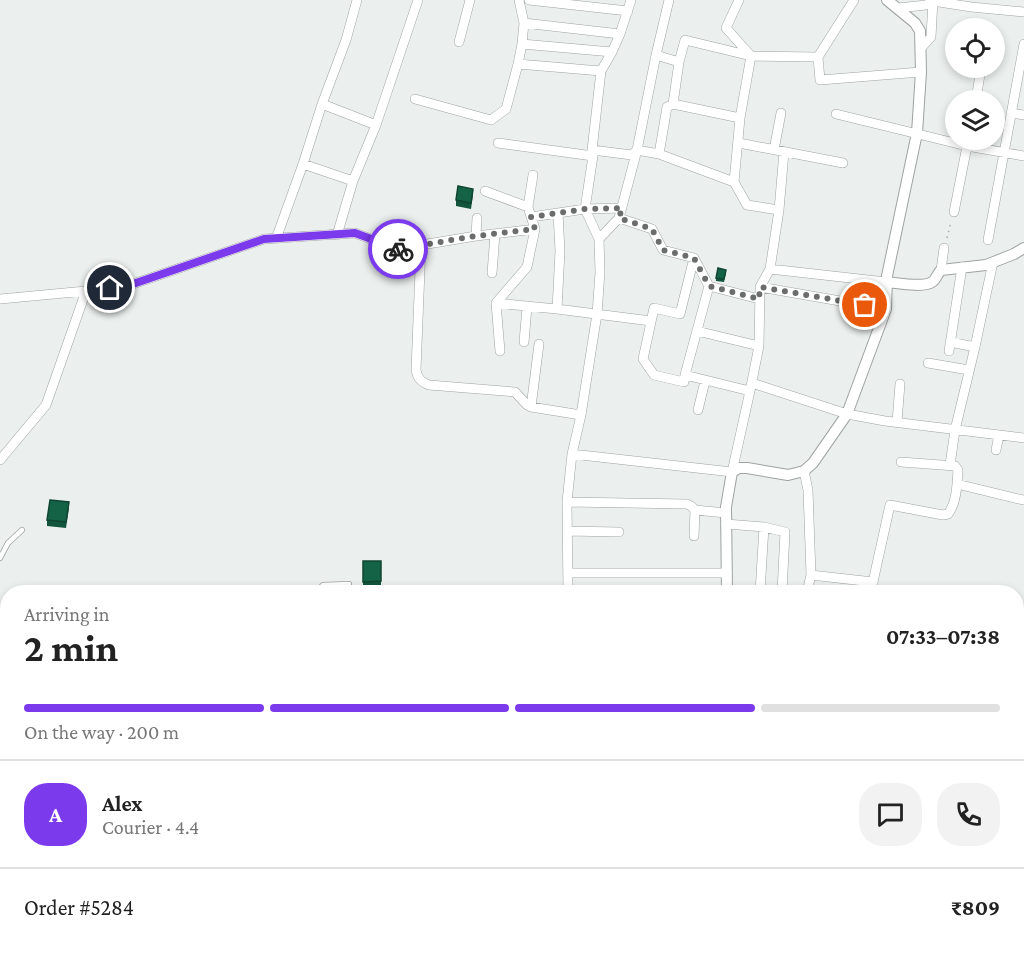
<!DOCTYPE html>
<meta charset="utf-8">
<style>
:root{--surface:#fff;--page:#f2f2f2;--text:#222;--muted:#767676;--line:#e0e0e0;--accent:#7c3aed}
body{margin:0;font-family:"Crimson Pro",serif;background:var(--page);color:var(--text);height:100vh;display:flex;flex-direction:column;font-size:22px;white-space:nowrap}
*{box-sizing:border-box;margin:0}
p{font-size:20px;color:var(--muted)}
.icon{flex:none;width:33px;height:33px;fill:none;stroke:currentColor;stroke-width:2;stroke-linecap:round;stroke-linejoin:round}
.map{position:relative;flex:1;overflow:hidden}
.side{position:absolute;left:0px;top:585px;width:1024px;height:374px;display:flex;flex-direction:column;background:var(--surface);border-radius:24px 24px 0 0;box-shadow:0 3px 9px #0003}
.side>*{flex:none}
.tools{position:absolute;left:945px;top:18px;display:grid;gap:12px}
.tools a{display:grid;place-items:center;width:60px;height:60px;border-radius:50%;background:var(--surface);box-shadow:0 3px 9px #0003;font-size:30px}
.pin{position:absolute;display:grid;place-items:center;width:51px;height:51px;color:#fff;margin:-26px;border:3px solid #fff;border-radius:50%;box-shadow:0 2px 6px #0007}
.courier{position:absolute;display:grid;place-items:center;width:60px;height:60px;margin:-30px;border:4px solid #7c3aed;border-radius:50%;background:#fff;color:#222;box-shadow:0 2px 8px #0007}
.summary em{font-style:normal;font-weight:700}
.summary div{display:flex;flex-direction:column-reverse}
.summary{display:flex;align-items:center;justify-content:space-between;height:102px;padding:0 24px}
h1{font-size:39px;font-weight:700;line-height:45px}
.bar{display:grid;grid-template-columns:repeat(4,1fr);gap:9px 6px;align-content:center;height:72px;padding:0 24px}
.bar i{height:8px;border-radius:4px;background:var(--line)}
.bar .selected{background:var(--accent)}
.bar p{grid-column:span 4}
.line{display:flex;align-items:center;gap:15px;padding:0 24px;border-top:2px solid var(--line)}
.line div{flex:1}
.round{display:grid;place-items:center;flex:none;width:63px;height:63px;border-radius:24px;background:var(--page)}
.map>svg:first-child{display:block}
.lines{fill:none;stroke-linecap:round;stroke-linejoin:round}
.service-casing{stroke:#9ea3a1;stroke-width:6}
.minor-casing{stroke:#9ea3a1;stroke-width:10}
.tertiary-casing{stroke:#9ea3a1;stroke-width:12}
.secondary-casing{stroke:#9ea3a1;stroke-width:14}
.path{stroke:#a8acaa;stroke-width:1.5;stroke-dasharray:1.5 4.5;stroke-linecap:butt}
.service{stroke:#fff;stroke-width:4.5}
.minor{stroke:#fff;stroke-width:9}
.tertiary{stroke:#fff;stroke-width:10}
.secondary{stroke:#fff;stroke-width:12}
.wall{fill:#12553d}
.building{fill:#156347;stroke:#0f4532;stroke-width:1.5}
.done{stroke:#6a6d6b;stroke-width:6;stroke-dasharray:0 10.8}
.route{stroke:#7c3aed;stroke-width:8}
</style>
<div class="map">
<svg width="1024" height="958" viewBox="0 0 1024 958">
<rect width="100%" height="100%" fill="#ebf0ee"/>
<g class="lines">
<defs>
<path id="service" d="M0,558L8,543L22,530
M320,592L321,587L323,585L349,584
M498,958V957L513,958"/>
<path id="minor" d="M529,0L628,11
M898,8L926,5L933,1L971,7L1024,12
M524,23L620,34
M459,42L470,0
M522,44L612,52
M921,48L931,37L933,0
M656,55L679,62
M818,57L820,80L921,72
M518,64L601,71
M415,99L491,120L506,109L518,64L522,44L524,23L519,0
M976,100L981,68
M322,104L376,125
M673,104L740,118
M1011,113L1024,115
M836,114L967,146L1024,156
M498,143L593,156
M739,143L843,163
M592,150L632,155L637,150L659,154L734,182L747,205L779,210
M774,150L781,113
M659,154L667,107L673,104L679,62L685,40L751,56L818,57L854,0
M303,164L353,181
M734,182L740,118L751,56L726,28L739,0
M485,191L528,207
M954,212L968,141
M531,217L585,209L622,208
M619,218L652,229L663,250L694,258L709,286L759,299
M337,235L353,181L376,125L418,0
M476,236L477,218
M276,239L303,164L322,104L346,40L357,0
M599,239L585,209L593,156L592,150L601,71L612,52L620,34L631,0
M988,240L1024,44
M421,245L416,370C418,379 421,382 429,385L515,392L527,405L531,407L581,415
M770,269L886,282
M941,270L944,248
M492,273L495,234
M709,286L685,375L750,391
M760,287L886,309
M0,299L86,291L133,284L264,239L355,233L397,249L476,236L535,229
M496,303L557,309L651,321
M557,309L560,251L558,213
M697,331L759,346
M524,342L527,307
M950,342L975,347
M500,351L496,303L527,267L535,229L528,207L533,175
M949,351L962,267
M928,363L969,370
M685,375L684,382L654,375L643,359L654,308L680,314L694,258
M752,383L847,414L885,421L1024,438
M531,407L539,344
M698,410L705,381
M897,422L900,384
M996,450L999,435
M572,454L732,472L750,391L759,346L760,287L770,269L779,210L784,152
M0,460L46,405L86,291
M950,465L955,430L975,347L993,262
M804,471L808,490L811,575L807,592
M957,484L1023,500
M567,502L687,504L691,506L695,510L726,513
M726,524L764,527L785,532L782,592
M567,531L619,532
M694,536L695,510
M568,573H727
M811,575L873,582L890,505L943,515L948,514C957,502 957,484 958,470L955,466L901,462
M568,592L567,502L572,454L581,415L597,314L600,272L599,239L619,218L637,150L656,55L669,0
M760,592L764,527
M1017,773L1019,801
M1023,886L1024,933
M392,951L395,955L394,958
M811,951V958
M46,958L49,951
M131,958L133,951
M199,958L201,951
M295,958L296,951
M988,958L1024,957"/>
<path id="tertiary" d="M886,282C897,283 924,288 932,282C936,280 937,274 941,270L986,265L1014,254L1024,248
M727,592L726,507L732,472L739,468H747L788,475L804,471L813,463L847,414L886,309L887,276L917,133L921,72L920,31L915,23L887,0"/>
<path id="secondary" d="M0,660H8
M710,958V951"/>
</defs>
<!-- service casing -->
<use href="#service" class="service-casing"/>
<!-- minor casing -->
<use href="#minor" class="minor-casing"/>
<!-- tertiary casing -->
<use href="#tertiary" class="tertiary-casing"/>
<!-- secondary casing -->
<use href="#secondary" class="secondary-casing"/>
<!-- path -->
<path class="path" d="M947,238L951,222"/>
<!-- service -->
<use href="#service" class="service"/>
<!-- minor -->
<use href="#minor" class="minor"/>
<!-- tertiary -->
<use href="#tertiary" class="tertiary"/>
<!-- secondary -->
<use href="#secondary" class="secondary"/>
</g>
<!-- wall -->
<path class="wall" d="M473,195L471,209L456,206V200Z
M726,273L724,282L716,281V278Z
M69,508L66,528L47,526V520Z
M363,561H381V588H363Z
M8,922V949L3,948V939Z
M16,951H43L42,957Z"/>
<!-- building -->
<path class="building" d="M458,186L473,189L471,203L456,200Z
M718,268L726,270L724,279L716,278Z
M50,500L69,502L66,522L47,520Z
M363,561H381V581L363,582Z
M8,922V940L3,939Z"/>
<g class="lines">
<!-- done -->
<path class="done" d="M398,249L476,236L535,229L531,217L585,209L622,208L619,218L652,229L663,250L694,258L709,286L759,299L760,287L865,305"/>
<!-- route -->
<path class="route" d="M110,288L133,284L264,239L355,233L398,249"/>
</g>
</svg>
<div class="tools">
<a><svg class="icon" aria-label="locate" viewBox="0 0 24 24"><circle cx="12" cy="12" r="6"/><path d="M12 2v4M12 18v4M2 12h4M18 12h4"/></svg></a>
<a><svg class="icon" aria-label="layers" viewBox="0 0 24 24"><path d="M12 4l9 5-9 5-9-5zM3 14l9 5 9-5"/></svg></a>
</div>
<div class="pin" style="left:865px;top:305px;background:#ea580c"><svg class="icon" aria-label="bag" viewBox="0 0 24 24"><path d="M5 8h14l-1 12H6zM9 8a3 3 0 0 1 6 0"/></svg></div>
<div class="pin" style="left:110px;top:288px;background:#1f2937"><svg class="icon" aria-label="home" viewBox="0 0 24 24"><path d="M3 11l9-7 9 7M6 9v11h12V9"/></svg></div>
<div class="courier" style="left:398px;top:249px"><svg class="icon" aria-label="bike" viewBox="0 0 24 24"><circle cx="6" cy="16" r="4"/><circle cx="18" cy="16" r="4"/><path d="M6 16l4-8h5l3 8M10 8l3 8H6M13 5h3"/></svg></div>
<section class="side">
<div class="summary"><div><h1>2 min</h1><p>Arriving in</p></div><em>07:33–07:38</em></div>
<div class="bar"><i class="selected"></i><i class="selected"></i><i class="selected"></i><i></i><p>On the way · 200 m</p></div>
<div class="line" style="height:108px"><b class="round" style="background:var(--accent);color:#fff">A</b><div><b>Alex</b><p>Courier · 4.4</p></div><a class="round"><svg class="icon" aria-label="chat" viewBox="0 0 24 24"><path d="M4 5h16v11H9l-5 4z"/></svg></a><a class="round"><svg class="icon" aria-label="phone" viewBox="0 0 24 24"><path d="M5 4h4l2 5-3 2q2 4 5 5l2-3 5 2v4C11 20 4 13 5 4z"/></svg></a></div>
<div class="line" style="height:78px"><div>Order #5284</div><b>₹809</b></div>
</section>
</div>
